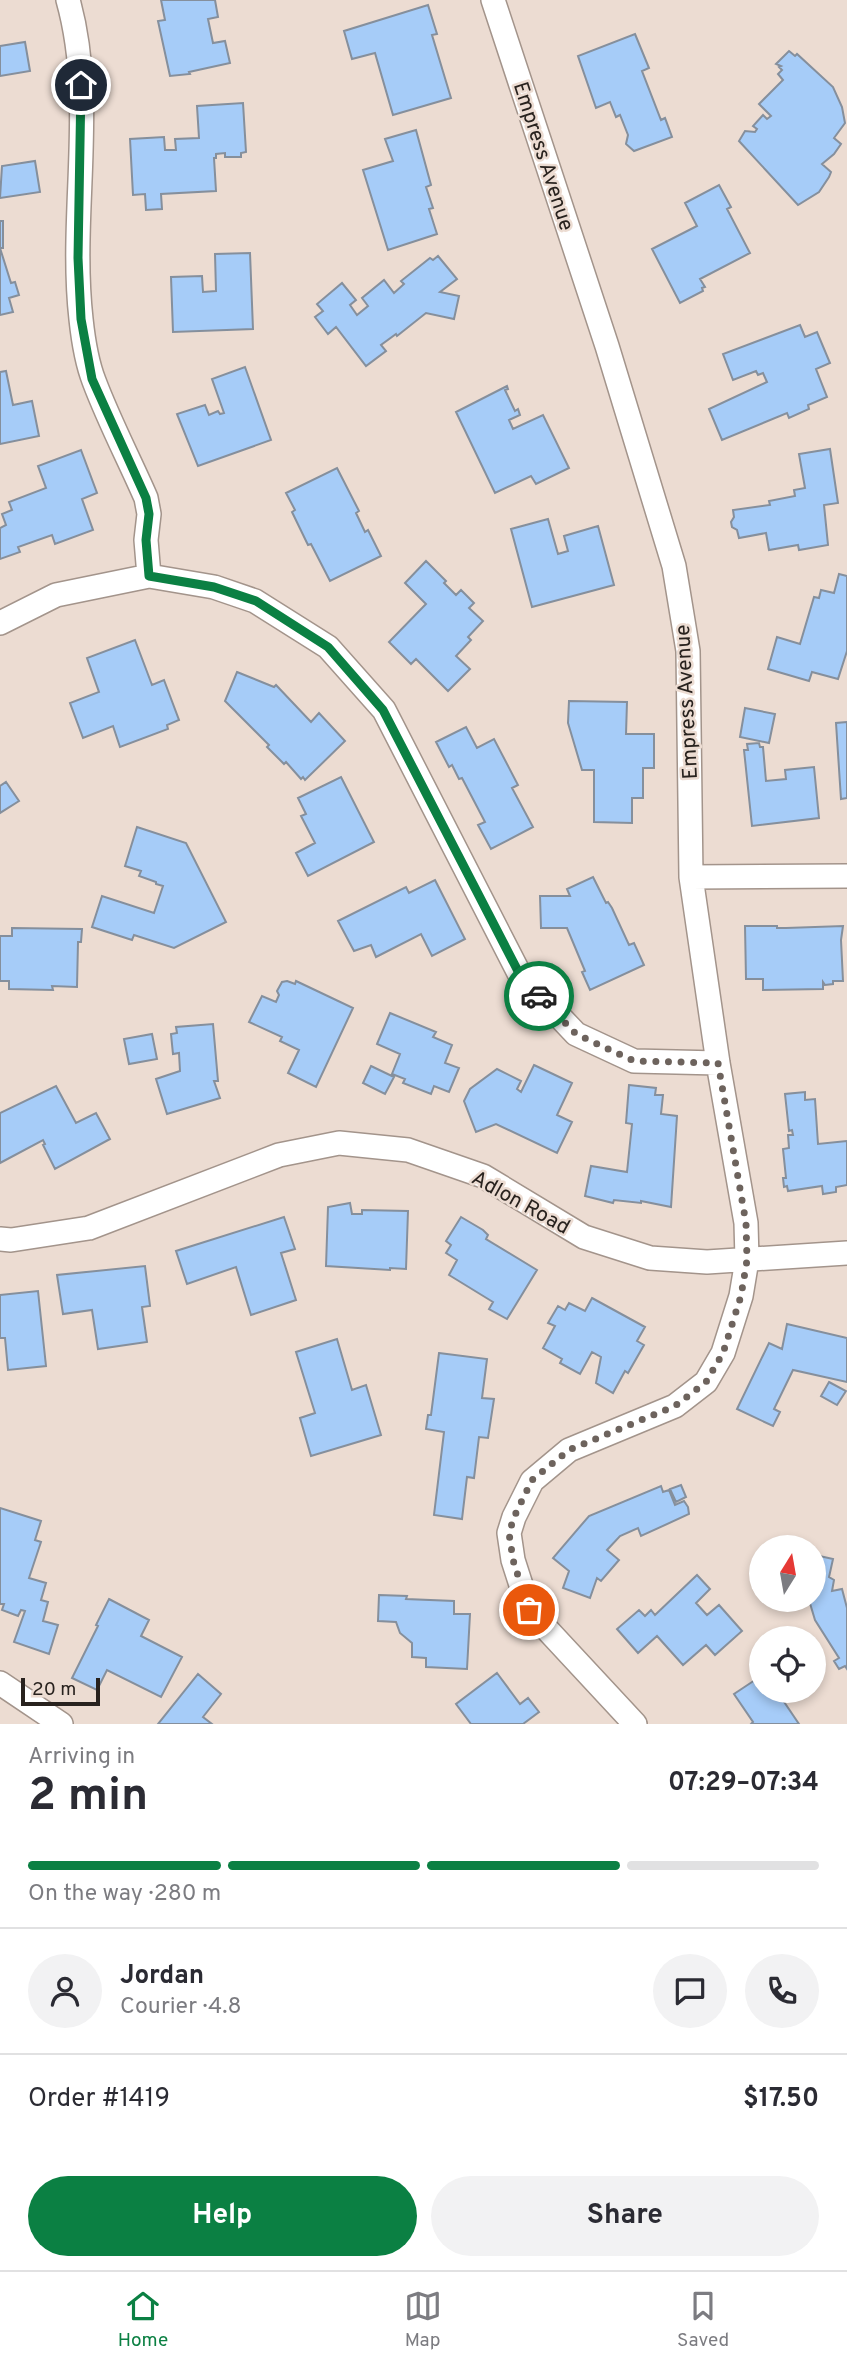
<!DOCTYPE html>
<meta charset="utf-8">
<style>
:root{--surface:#fff;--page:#f2f2f3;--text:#2b2b33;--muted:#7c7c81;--line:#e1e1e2;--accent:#0b8043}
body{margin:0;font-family:Overpass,sans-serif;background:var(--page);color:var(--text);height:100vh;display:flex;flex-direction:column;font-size:26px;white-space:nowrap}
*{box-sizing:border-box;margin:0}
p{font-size:23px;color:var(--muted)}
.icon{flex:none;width:38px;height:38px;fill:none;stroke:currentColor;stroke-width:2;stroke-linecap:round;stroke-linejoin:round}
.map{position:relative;height:1724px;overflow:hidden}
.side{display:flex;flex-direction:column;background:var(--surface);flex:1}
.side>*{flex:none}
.needle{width:46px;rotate:11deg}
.fabs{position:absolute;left:749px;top:1535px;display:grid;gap:14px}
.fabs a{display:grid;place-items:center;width:77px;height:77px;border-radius:50%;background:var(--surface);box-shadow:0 4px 10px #0003;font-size:35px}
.scale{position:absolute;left:21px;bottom:18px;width:79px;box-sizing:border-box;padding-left:7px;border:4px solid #28221e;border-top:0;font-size:19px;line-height:24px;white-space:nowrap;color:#28221e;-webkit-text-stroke:5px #ecdcd2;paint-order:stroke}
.pin{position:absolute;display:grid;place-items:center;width:60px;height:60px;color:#fff;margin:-30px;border:4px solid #fff;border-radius:50%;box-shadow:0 2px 7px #0007}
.courier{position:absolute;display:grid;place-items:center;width:70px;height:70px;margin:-35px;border:5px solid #0b8043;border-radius:50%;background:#fff;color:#222;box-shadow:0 2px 9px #0007}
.overview em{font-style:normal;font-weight:700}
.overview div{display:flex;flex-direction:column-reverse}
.overview{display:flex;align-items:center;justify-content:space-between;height:119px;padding:0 28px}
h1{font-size:46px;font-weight:700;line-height:52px}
.bar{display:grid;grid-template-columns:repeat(4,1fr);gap:10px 7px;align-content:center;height:84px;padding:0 28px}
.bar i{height:9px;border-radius:5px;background:var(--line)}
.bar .on{background:var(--accent)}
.bar p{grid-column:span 4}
.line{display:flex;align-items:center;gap:18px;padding:0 28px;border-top:2px solid var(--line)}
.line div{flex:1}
.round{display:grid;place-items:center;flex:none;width:74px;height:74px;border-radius:37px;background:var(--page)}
.cta{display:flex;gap:14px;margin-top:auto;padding:14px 28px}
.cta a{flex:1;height:80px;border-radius:42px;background:var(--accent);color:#fff;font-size:28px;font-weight:700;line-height:80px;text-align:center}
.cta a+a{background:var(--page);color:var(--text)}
.tabs{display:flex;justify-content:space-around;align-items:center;height:98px;border-top:2px solid var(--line);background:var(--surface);font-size:19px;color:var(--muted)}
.tabs a{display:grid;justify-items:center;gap:4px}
.tabs .on{color:var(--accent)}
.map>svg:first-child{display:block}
.building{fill:#a6ccf8;stroke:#858f9c;stroke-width:2}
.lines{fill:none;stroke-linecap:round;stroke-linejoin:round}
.street-casing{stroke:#a3948b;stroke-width:26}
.street{stroke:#fff;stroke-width:23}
.done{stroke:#6d635d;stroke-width:7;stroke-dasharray:0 12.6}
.route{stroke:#0b8043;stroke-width:9}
.labels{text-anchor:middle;stroke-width:5;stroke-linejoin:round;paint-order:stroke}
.street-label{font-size:21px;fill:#28221e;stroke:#ecdcd2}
</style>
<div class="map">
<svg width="847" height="1724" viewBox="0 0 847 1724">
<rect width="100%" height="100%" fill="#ecdcd2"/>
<!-- building -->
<path class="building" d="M161,0H215L218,17L208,19L213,43L225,41L230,63L189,72L190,74L170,76L158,21L165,20Z
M428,5L437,34L432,35L451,98L393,115L375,53L352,59L344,31Z
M635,34L649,68L642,71L661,120L665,118L672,137L634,151L626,144L628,135L620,115L616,117L610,102L596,108L578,56Z
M25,42L30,71L0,76V46Z
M789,51L795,56L797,54L833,87L842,107L845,123L834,138L841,144L834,154L822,164L831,172L829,177L819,192L798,205L739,141L745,131L755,132L757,129L753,126L763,115L767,119L771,116L759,104L783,80L778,74L782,70L779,67L781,66L776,64Z
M243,103L246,152L241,153V157H225V153L216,154V158H214L216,191L161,194L162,209L146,210L145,194L133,195L130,139L164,137L165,150H176L175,139L199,138L197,106Z
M416,130L431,185L426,187L433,208L429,209L437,234L388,250L363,170L393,161L385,139Z
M35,161L40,192L0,198L2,166Z
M719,185L731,207L727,209L750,253L700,279L705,287L702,288L703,291L680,303L652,249L697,226L685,203Z
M0,221H3V248H0L11,283L15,282L19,295L9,298L13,312L0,315Z
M250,253L253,329L173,332L171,277L202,276L203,292L216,291L215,254Z
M438,256L457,279L440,292L459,296L454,319L426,313L397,336L396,334L381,345L386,351L366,366L336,327L328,334L315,317L323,311L317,304L342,283L356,300L350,305L357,315L368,306L362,298L384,280L394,293L404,284L401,281L430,258L433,260Z
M800,325L805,337L817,332L830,363L816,369L827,397L808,405L809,409L789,418L787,413L722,440L709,409L767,382L763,373L758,375L756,371L733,380L723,354Z
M245,367L271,440L198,466L177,414L205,405L209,415L218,411L220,414L224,413L212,379Z
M6,371L13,405L32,401L39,436L0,444V372Z
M507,386L508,389L505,390L515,411L518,409L520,415L509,420L513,429L543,415L569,468L536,484L531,476L495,493L456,412Z
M830,449L838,503L824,505L828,545L799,550L798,545L769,550L766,533L739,538L737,530L732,527L731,522L734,517L733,510L770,505L769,501L795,496L794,490L805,488L799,454Z
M81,450L97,493L82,499L93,530L55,544L52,535L18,547L20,552L0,559V528L6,525L2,514L12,510L9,502L46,488L38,466Z
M337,468L359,511L356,513L365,532L368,530L381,556L330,581L311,544L308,545L292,512L295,510L286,493Z
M548,519L558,554L568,551L564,536L598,526L614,585L532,607L511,529Z
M426,561L446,581L444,583L456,595L461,590L474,603L469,608L483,621L468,637L471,640L456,656L470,669L448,691L416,659L411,664L389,642L426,604L405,583Z
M839,574L847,576V651L838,679L812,672L809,681L768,669L777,637L800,644L814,597L819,598L821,590L834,593Z
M135,640L152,685L164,680L179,720L167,725L168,729L120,747L113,726L83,738L70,703L99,692L87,658Z
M237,672L274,687L276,685L311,722L319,713L345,741L305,780L303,777L301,779L286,762L284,764L267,747L269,745L225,701Z
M569,701L627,702L626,734H654V768H643V798H632V823L594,822V770H582L568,723Z
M745,708L775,714L769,743L740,737Z
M847,722V798L841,799L836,723Z
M466,727L477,748L494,739L518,785L512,788L533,827L491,849L478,825L485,822L462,778L459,779L452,765L449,767L436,742Z
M759,743L760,747H763L766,781L786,779L785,770L814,767L819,818L752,826L744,750H748L747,744Z
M341,777L374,842L308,876L296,853L315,843L301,816L306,814L298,798Z
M6,782L19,801L0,813V786Z
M137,827L186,843L226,922L174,948L134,935L132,940L92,927L102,896L154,913L163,886L156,884V882L139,876L141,871L125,866Z
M593,877L606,903L608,902L612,908L629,945L634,943L644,965L590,990L582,972L585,971L567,928H541L540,896H570L567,889Z
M435,880L465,939L432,956L421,934L376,957L371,945L354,951L338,921L406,887L409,893Z
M745,926H777V928H786L843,926L841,940L843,981H833V984L825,985L823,982V989L763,990V979H746Z
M12,928L82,929L81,942H78L77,987L52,986L53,990L9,989V981H0V936H12Z
M287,981L295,984L296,981L353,1008L316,1087L288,1073L299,1050L280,1041L282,1037L249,1022L262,996L276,1002L279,995L277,991L282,982Z
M390,1013L436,1032L433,1037L452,1045L445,1063L459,1068L449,1092L434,1086L431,1094L403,1083L405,1079L392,1074L400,1054L377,1044Z
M213,1024L218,1081H214L220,1098L167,1114L156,1079L180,1071L179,1053L173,1054L171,1034L177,1033L176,1027Z
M152,1034L157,1059L129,1064L124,1039Z
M534,1065L572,1083L557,1115L572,1122L557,1153L496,1124L476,1132L464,1101L470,1089L497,1069L521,1081L517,1089L521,1092Z
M371,1066L394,1077L385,1094L363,1083Z
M629,1085L656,1088L655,1095H663L661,1114L677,1116L671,1207L641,1201V1203L614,1200L613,1203L585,1196L591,1166L627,1172L632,1124L626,1123Z
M56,1086L76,1123L96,1113L110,1139L55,1169L43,1145L45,1144L43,1140L0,1163V1113Z
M805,1092V1100L815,1099L818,1144L847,1141V1185L836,1187V1192L823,1194L822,1186L788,1191L787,1186L784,1187L783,1178H786L783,1149L789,1148L788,1135H793L792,1130L789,1131L785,1094Z
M350,1203L352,1214H362V1210L408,1211L406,1269L390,1268V1270L326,1266L328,1207Z
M284,1217L295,1249L281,1253L296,1300L251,1315L236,1267L187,1284L176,1251Z
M461,1217L483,1230L488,1235L486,1239L537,1270L507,1319L489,1309L493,1302L449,1275L457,1260L446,1253L451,1245L446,1241Z
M145,1266L150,1306L142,1307L147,1342L98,1349L92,1310L63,1314L57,1275Z
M38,1291L46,1366L8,1370L5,1338H0V1295Z
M592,1298L645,1327L637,1341L644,1345L628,1373L625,1371L613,1393L596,1383L601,1357L592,1352L580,1374L560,1363L562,1359L543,1348L555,1326L548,1323L558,1306L565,1310L569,1303L585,1311Z
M787,1324L847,1338V1382L793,1370L774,1409L780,1412L773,1426L737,1409L769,1343L782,1349Z
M337,1339L352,1390L366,1385L381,1435L311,1456L300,1418L315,1413L296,1352Z
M439,1353L487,1359L482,1398L494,1399L488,1438L479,1437L474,1478L467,1477L462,1519L434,1515L444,1432L426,1429L428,1415H431Z
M829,1382L846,1391L837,1405L821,1396Z
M681,1485L686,1497L676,1502L670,1489Z
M661,1486L663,1492L669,1490L675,1505L684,1501L688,1507L689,1514L641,1536L638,1528L620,1536L607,1550L619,1560L601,1581L597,1578L590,1598L563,1588L569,1571L553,1558L589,1516Z
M0,1508L41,1521L35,1540L41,1542L29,1578L46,1583L41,1600L48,1602L43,1621L58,1625L49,1654L14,1642L25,1611L21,1610L18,1616L2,1610L4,1604H0Z
M815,1555L833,1559L829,1577L834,1580L832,1591L842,1589L847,1608V1669L845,1666L839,1669L834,1661L839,1658L815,1620L809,1600H814Z
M697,1575L710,1589L696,1603L707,1615L719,1605L742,1631L715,1655L706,1645L683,1665L657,1636L638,1653L617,1629L639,1610L645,1616L651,1610L655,1615Z
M379,1595L407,1596L406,1599L454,1601V1614H470L467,1669L426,1667V1658L412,1657V1643L400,1633L396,1622L378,1621Z
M109,1599L149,1620L141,1636L182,1657L161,1697L107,1670L97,1690L72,1678L98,1626L96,1625Z
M497,1673L520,1704L528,1698L539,1712L523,1724H471L456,1704Z
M198,1674L221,1694L203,1717L212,1724H158Z
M761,1676V1690H776L799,1724H751L753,1722L734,1694Z"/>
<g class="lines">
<defs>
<path id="street" d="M68,0C97,103 69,213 81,319C83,338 87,363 94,381C109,421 129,459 146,498L149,514L146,540L149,576
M493,0L607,346L674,566L688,651L691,877L718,1063L746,1223L747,1260L741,1296L723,1353L706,1382L675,1406L569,1450L532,1481L514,1517L509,1533L513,1560L529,1610L635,1724
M0,623L56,595L149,576L214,587L255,601L328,647L384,710L520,975L576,1034L634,1061L718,1063
M691,877L847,876
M0,1239L11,1240L89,1228L279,1155L339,1143L408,1150L483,1176L584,1237L650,1258L707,1262L847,1253
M0,1683L61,1724"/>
</defs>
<!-- street casing -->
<use href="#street" class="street-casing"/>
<!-- street -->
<use href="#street" class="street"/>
</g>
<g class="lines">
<!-- done -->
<path class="done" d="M529,1610L513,1560L509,1533L514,1517L532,1480L569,1450L675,1406L706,1382L723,1353L741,1296L747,1260L746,1223L718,1063L634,1061L576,1034L539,996"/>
<!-- route -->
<path class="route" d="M81,85L78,258L81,319L92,379L146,498L149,514L146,540L149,576L214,587L256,601L328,647L383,710L520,975L539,996"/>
</g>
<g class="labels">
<!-- street labels -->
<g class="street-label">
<text transform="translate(544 156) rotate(72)" y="7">Empress Avenue</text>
<text transform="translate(686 702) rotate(-93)" y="7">Empress Avenue</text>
<text transform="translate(521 1202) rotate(29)" y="7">Adlon Road</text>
</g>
</g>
</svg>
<div class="fabs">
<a><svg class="needle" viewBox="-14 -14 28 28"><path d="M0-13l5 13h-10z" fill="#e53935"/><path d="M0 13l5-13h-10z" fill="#7c7c81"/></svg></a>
<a><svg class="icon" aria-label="locate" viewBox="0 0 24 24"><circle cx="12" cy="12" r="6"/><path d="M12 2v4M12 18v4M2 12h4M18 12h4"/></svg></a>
</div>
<div class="scale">20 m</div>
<div class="pin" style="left:529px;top:1610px;background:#ea580c"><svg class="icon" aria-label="bag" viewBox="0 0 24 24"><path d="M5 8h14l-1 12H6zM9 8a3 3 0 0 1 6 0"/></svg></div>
<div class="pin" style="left:81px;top:85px;background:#1f2937"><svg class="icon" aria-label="home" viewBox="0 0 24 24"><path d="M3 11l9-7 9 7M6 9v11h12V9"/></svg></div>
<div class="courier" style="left:539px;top:996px"><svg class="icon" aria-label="car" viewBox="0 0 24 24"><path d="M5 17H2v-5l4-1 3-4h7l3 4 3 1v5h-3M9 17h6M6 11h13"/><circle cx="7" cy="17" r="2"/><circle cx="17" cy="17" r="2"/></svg></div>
</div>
<section class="side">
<div class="overview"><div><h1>2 min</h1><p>Arriving in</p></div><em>07:29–07:34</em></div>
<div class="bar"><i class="on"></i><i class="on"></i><i class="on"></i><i></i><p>On the way · 280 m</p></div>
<div class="line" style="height:126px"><a class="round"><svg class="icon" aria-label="person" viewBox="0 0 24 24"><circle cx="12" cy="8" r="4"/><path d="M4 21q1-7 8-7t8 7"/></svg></a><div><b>Jordan</b><p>Courier · 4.8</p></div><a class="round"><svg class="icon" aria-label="chat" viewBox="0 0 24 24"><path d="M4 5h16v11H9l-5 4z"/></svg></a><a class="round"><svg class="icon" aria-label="phone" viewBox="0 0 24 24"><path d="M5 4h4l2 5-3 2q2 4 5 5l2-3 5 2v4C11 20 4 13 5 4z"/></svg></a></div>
<div class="line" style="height:91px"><div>Order #1419</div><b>$17.50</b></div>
<div class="cta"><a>Help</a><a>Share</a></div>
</section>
<nav class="tabs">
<a class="on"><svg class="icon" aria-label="home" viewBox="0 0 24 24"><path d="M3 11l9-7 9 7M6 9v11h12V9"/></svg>Home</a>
<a><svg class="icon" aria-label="map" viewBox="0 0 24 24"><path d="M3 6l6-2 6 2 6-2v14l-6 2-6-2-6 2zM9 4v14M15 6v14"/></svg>Map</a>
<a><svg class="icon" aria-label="saved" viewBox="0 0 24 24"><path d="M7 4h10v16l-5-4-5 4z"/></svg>Saved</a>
</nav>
